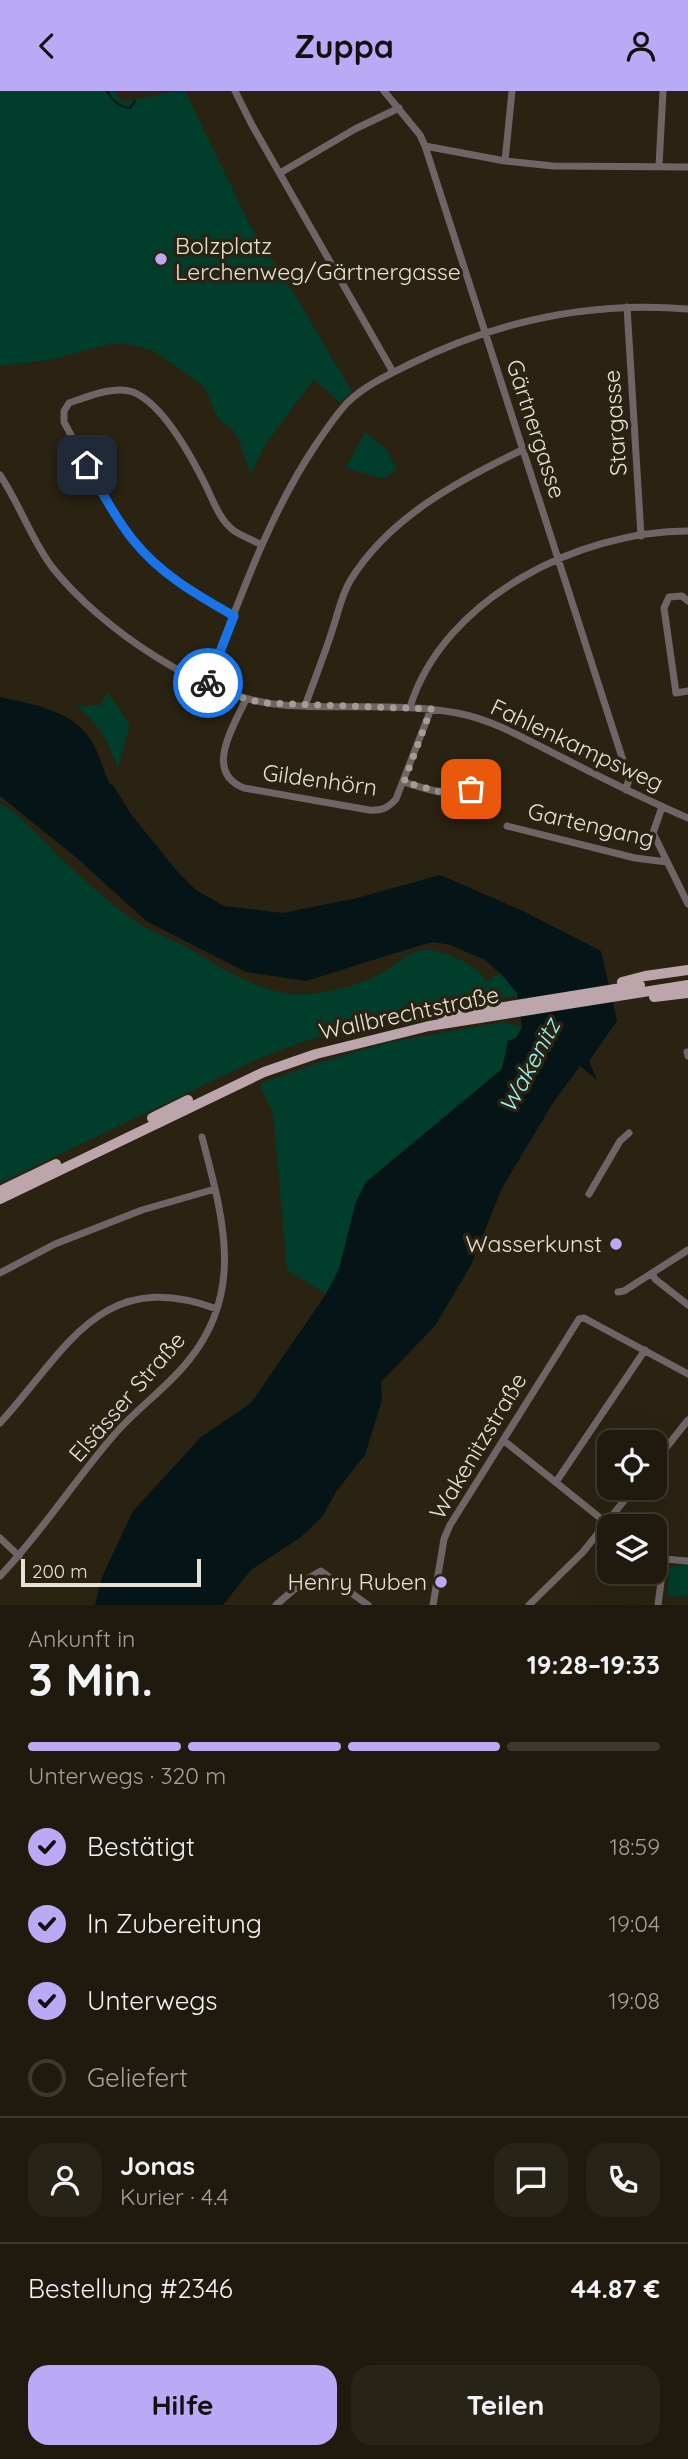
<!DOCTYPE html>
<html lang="de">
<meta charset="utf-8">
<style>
:root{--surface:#201a0e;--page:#282317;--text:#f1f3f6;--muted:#a2a19e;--line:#3d382e;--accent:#baaaf6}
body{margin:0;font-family:Quicksand,sans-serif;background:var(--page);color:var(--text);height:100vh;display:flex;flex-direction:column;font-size:26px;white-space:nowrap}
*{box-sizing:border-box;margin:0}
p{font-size:23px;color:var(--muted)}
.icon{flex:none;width:38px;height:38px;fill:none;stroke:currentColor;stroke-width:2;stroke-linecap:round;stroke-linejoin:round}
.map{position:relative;height:1514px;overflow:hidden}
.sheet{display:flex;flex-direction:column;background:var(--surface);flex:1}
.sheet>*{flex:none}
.controls{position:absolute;left:597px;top:1339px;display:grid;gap:14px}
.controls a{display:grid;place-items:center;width:70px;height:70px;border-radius:14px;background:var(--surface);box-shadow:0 7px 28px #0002,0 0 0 2px var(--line);font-size:35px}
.scale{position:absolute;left:21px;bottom:18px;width:180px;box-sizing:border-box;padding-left:7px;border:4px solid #e6e1d7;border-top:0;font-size:19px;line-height:24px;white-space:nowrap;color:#e6e1d7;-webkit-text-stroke:5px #2a2312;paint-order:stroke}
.pin{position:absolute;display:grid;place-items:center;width:60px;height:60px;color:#fff;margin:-30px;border-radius:14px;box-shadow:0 4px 10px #0006}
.courier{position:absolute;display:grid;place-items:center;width:70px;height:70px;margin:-35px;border:5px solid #1a73e8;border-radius:50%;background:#fff;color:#222;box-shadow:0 2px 9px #0007}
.overview em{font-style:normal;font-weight:700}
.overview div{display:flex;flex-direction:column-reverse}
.overview{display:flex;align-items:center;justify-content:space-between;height:119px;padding:0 28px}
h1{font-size:46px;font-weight:700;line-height:52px}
.bar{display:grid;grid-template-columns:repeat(4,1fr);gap:10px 7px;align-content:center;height:84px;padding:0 28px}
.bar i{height:9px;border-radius:5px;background:var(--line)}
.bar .on{background:var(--accent)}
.bar p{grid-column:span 4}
.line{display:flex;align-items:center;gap:18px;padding:0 28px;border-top:2px solid var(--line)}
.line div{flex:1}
.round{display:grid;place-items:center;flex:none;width:74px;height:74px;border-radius:21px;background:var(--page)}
ol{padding:0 28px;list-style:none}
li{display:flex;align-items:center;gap:21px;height:77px}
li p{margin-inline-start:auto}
li .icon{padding:7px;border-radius:50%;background:var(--accent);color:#111;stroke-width:4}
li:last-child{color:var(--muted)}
li i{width:38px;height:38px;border:4px solid var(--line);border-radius:50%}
.action{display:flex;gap:14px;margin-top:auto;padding:14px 28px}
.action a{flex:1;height:80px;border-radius:21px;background:var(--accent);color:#111;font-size:28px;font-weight:700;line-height:80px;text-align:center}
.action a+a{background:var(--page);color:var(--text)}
header{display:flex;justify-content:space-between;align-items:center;height:91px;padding:0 28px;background:var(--accent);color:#111;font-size:32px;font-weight:700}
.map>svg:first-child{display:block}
.green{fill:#003d2a}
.water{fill:#051517}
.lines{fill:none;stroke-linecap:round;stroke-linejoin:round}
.stream{stroke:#051517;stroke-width:2}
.minor{stroke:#6f6567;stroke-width:7}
.primary{stroke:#bca6ac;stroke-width:10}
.done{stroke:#a49e92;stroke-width:7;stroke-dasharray:0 12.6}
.route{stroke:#1a73e8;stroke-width:9}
.poi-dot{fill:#baaaf6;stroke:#2a2312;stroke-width:2.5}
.labels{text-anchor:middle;stroke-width:7;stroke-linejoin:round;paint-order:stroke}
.poi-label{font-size:23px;fill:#e6e1d7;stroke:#2a2312;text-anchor:end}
.street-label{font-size:23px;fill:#e6e1d7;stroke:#2a2312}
.water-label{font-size:24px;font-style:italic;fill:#97f2fc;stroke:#2a2312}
</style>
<header><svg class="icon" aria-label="back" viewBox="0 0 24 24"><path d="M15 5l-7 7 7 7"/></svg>Zuppa<svg class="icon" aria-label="person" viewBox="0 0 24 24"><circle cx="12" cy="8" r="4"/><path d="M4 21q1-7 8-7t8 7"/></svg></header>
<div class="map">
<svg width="688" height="1514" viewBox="0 0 688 1514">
<rect width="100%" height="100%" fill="#2a2312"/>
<!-- green -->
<path class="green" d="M0,0H115L122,10C144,10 163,0 185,0L249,132L298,209L352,301L340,312L314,288L265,354L251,383L238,347L233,339L218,328L204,295L152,259L123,252L106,254L49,269L0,275Z
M365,341L386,358L397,378L383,388L346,377Z
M108,601L130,634L118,677C107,649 100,634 77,615L100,614Z
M0,713C26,726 45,754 67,773C90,794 114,817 141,834C158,844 177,850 193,860C221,877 252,896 284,902C315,907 355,896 382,882C395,875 408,861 423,859C440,857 481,875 486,891L500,882L517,901V905L381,929L311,948L260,967L0,1092Z
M503,931L522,936L516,947L508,950L502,978L451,1020L426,1044L366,1091L356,1111L339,1178L326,1203L287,1179L273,1022L262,1000L261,992L318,972L390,951Z
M688,1472V1506L667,1505L669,1477Z"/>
<!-- water -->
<path class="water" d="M0,606C35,614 77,619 95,656C100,667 104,680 109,692L114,695L130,722L177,780L196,799L224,815L283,822L357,807L440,784L523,820L601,860L617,930L589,970L597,989L580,975L553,1012L502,1097L471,1174L435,1235L381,1291L382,1309L365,1364L336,1401L322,1426L301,1446L251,1479L223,1514H95L102,1486L133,1420L201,1346L251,1312L326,1203L339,1178L356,1111L366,1091L502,978L508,950L516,947L522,936L517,902L502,884L485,869L450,854L434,851L418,855L306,890L246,881L146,830L78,768L0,705Z"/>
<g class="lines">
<!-- stream -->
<path class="stream" d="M107,0C112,9 119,16 130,17L135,10"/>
<!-- minor -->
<path class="minor" d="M235,0L252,34L393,281
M384,0L420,44L425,55L629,688L626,699
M425,55L505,70L553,75L688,76
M505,70L512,0
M659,75L663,0
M280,82L355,38L399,17
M627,216L641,445
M0,384C20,414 31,448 52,476C101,538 204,608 283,614C341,619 400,611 457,622C494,629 527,649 559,665C602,687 644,708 688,727
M688,510L682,505L669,506L664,517L676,602L688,600
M234,525C209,511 184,497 162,478C116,440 92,382 64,331V320L69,312C87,306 114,294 133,301C163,313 191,365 205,393C213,409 219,428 233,439C241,445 253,449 262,454
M207,592C239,511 267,427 315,355C325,340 335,325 347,312C364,295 388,284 410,273C497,230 591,210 688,218
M246,608C234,635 203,681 244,697L369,719C382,720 388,717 396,708L431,618
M305,615C314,590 324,565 332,540C338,523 341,505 350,490C388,427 459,389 522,359
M410,616C444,507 579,440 688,440
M404,691C429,699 456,710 479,692
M662,716L653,742L688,813
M507,735L635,767L667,771
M687,961L688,965
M589,1103L620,1050L629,1042
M0,1182L55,1153L142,1119L215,1098
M652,1182L655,1188L688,1214
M618,1201L624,1200L688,1159
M0,1332C67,1259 100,1175 217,1218
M503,1349L609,1434
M654,1372L688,1329
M556,1391L645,1259
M0,1447L19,1465
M654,1464L664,1468L688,1470
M0,1485C42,1441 74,1390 114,1344C137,1317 167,1297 189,1269C246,1199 222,1124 202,1046
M276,1514L305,1489L321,1480L368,1514
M433,1514L444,1448L450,1434L579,1228L584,1227L688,1283
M529,1514L583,1461L635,1396
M658,1514L664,1468"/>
<!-- primary -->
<path class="primary" d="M622,891L645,885L688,879
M654,906L688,902
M442,926L640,894
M152,1027L188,1009
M0,1100L56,1073
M0,1108L264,981L316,963L429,935L688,894"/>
</g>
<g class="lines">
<!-- done -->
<path class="done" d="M208,592L246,608L264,612L431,618L404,691L449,703L471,698"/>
<!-- route -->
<path class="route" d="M87,374C101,400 115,426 133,449C160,483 197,504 234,525L208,592"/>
</g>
<!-- markers -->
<g class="poi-dot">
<circle cx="161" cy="168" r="7"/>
<circle cx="616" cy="1153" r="7"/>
<circle cx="441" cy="1491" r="7"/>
</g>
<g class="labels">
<!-- poi labels -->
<g class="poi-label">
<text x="175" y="163" text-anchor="start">Bolzplatz<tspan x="175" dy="26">Lerchenweg/Gärtnergasse</tspan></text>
<text x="602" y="1161">Wasserkunst</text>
<text x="427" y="1499">Henry Ruben</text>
</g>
<!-- street labels -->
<g class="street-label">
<text transform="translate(615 332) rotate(-94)" y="8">Stargasse</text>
<text transform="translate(536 338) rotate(72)" y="8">Gärtnergasse</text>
<text transform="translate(577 654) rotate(25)" y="8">Fahlenkampsweg</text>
<text transform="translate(320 689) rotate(8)" y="8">Gildenhörn</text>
<text transform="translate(591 734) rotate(13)" y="8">Gartengang</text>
<text transform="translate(409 922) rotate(-12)" y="8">Wallbrechtstraße</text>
<text transform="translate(127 1306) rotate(-49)" y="8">Elsässer Straße</text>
<text transform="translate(478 1355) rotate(-59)" y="8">Wakenitzstraße</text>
</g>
<!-- water labels -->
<g class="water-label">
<text transform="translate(530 975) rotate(-62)" y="8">Wakenitz</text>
</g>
</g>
</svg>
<div class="controls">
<a><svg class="icon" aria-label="locate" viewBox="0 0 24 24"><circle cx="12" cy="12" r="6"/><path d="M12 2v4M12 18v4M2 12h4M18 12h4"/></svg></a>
<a><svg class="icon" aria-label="layers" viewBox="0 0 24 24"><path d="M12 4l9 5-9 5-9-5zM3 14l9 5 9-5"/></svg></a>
</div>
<div class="scale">200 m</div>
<div class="pin" style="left:471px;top:698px;background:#ea580c"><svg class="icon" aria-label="bag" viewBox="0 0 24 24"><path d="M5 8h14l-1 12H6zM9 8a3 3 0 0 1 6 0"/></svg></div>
<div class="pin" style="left:87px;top:374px;background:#1f2937"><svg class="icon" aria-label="home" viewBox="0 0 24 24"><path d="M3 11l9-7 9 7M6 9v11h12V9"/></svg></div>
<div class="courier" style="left:208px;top:592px"><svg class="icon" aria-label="bike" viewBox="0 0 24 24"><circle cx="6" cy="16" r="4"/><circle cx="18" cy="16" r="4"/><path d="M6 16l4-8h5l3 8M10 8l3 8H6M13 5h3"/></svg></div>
</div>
<section class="sheet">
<div class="overview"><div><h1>3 Min.</h1><p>Ankunft in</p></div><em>19:28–19:33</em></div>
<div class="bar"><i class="on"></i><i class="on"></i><i class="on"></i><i></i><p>Unterwegs · 320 m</p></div>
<ol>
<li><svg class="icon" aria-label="check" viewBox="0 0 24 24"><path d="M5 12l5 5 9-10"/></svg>Bestätigt<p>18:59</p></li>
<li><svg class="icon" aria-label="check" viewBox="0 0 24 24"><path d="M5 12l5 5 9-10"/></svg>In Zubereitung<p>19:04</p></li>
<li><svg class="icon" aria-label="check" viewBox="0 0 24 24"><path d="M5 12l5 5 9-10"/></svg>Unterwegs<p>19:08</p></li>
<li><i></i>Geliefert</li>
</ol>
<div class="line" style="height:126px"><a class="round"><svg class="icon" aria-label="person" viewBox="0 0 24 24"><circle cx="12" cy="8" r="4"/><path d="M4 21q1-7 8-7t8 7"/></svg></a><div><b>Jonas</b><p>Kurier · 4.4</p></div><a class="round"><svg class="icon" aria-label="chat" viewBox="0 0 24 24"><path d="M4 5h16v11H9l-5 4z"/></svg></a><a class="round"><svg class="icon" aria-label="phone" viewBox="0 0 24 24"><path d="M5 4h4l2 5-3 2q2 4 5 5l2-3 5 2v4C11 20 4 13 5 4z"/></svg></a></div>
<div class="line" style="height:91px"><div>Bestellung #2346</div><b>44.87 €</b></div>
<div class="action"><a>Hilfe</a><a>Teilen</a></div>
</section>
